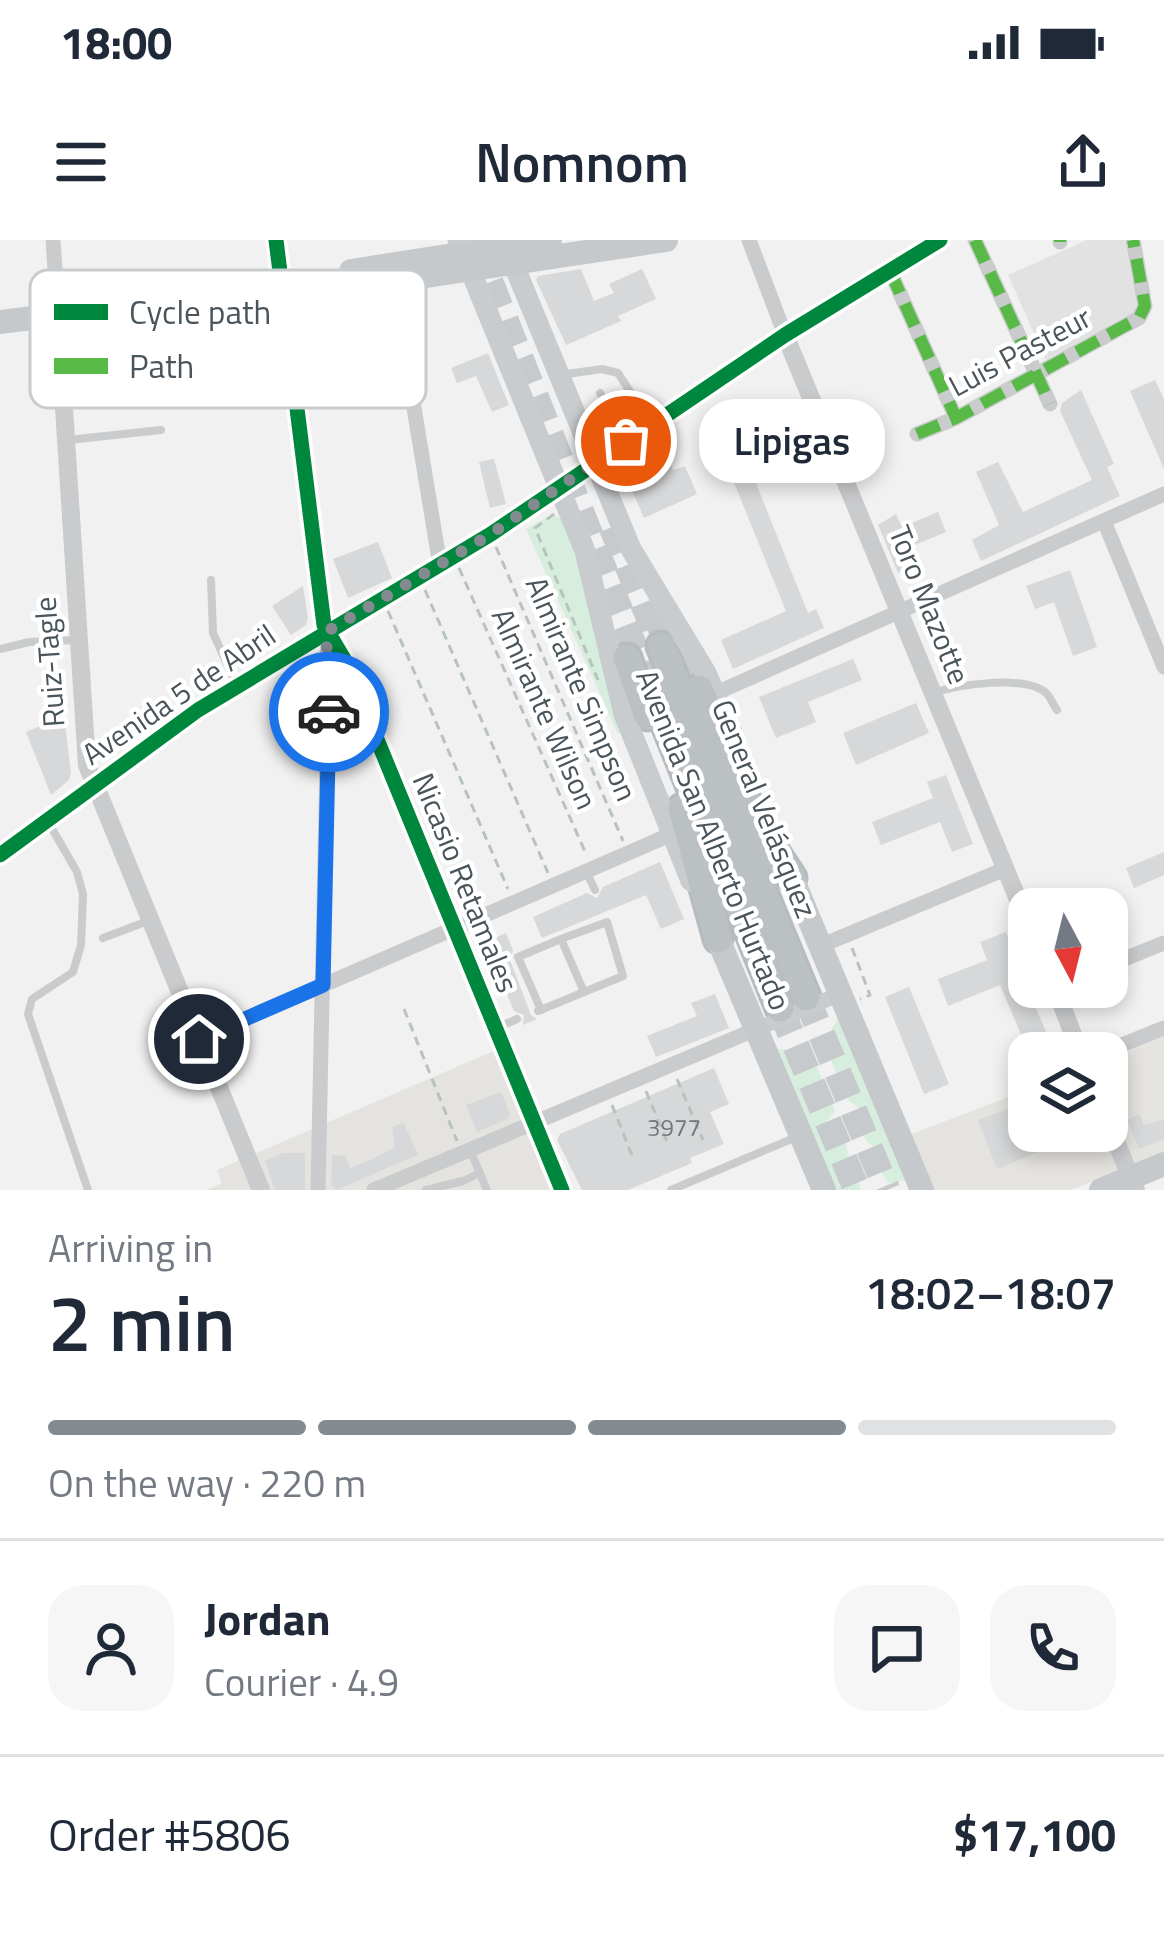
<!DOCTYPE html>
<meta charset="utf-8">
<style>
:root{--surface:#fff;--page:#f6f6f7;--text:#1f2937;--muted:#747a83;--line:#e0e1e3;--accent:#848b90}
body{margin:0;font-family:"Titillium Web",sans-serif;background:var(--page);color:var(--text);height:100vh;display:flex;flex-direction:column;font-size:45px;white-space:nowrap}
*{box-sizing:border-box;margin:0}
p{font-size:39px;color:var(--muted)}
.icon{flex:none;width:66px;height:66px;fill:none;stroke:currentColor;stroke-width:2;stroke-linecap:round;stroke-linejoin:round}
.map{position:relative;height:950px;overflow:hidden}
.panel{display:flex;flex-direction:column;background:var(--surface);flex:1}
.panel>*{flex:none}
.needle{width:78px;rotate:173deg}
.fabs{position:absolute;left:1008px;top:648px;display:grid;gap:24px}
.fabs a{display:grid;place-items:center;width:120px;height:120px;border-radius:24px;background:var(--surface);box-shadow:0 6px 18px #0003;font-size:60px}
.pin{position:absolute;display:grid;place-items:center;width:102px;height:102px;color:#fff;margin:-51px;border:6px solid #fff;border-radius:50%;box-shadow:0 3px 12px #0007}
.courier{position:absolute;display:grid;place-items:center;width:120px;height:120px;margin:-60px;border:9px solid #1a73e8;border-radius:50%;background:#fff;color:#222;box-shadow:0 3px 15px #0007}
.bubble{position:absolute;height:84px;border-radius:36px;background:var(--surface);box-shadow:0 6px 18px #0003;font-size:39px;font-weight:600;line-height:84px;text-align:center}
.headline em{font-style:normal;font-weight:600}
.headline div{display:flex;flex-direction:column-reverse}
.headline{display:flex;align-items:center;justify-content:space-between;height:204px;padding:0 48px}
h1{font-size:78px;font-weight:600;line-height:90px}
.bar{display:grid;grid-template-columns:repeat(4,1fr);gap:18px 12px;align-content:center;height:144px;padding:0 48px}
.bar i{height:15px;border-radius:9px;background:var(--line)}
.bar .current{background:var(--accent)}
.bar p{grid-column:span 4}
.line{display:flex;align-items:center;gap:30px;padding:0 48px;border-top:3px solid var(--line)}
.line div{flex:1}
.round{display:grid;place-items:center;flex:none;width:126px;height:126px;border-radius:36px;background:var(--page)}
.status{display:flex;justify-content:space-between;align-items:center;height:84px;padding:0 60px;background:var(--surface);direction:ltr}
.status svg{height:33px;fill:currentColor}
header{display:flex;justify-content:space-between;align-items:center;height:156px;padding:0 48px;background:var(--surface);font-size:54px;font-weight:600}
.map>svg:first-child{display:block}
.commercial{fill:#e5e3df}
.education{fill:#e3e2e2}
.green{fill:#d7eede}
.building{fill:#d7d8d9}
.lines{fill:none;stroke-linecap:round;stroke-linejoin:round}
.motorway-tunnel{stroke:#c7cacc;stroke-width:27;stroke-dasharray:27 14;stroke-linecap:butt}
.motorway-casing{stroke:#b6bbbf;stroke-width:33}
.path{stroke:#b8c2bf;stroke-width:3;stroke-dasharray:9 6;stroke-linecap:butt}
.service{stroke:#c9cbcc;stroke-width:8}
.minor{stroke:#c9cbcc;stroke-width:15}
.tertiary{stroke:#c9cbcc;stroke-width:18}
.secondary{stroke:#c9ccce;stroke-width:21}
.primary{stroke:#c6c9cc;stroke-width:24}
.motorway{stroke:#bbc0c3;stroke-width:27}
.quiet{stroke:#58b947;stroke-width:12;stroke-dasharray:24 12;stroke-linecap:butt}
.cycleway-casing{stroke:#fff;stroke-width:22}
.cycleway{stroke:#00873e;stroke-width:15}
.done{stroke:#848b90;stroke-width:12;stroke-dasharray:0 21.6}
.route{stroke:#1a73e8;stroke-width:15}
.labels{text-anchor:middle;stroke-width:9;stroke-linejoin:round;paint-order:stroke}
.number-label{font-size:24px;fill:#6e767c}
.street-label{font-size:30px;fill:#49545b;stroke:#fff}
.key{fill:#fff;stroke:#c8ccce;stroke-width:3}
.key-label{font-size:33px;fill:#49545b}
</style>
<div class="status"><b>18:00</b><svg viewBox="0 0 49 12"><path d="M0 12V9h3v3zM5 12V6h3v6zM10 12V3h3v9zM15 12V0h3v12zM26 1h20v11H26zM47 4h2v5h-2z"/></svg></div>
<header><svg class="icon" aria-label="menu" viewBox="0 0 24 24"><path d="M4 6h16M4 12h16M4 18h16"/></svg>Nomnom<svg class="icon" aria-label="share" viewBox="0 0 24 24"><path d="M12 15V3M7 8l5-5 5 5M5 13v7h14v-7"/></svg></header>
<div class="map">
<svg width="1164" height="950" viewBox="0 0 1164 950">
<rect width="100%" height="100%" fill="#f1f1f1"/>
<!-- commercial -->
<path class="commercial" d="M1164,796V912L1071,950H927L904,897L1029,849V891H1107V820Z
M496,810L554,950H207L222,943L217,930Z"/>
<!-- education -->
<path class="education" d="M1087,0H1125L1138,70L1046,120L1008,35Z"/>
<!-- green -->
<path class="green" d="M551,275L568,280C587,351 600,422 624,490L618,494L526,289Z
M839,776L906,940L888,943L876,922L883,912L867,902L857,882L864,872L846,858L824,803Z
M776,809L810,810L835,871L827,881L841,890L849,916L843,928L857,935L861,950H833Z"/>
<!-- building -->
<path class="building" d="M581,29L594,61L614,53L609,44L642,29L656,59L618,76L621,81L566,105L536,40L538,36Z
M488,113L509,165L492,172L476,136L457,143L451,128Z
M1155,140L1164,159V229L1130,151Z
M1081,150L1114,224L1107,227L1120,256L981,321L972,300L999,285L976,232L998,222L1023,272L1092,240L1060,171L1062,163Z
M658,198L673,230L685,226L697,254L644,278L622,227L623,221Z
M741,206L808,373L816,369L824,388L733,429L721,400L786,371L722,213Z
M494,219L506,264L490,268L479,222Z
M938,272L946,292L910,307L917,324L898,333L878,285L896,274L902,287Z
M378,302L392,338L348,358L333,319Z
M1070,330L1097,407L1073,416L1054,362L1035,369L1026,346Z
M303,346L308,378L306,385L291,395L272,366Z
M853,419L862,440L808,462L816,482L776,498L759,457Z
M916,463L929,493L856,525L843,493Z
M64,476L71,533L69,540L51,555L26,492Z
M946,535L973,604L952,612L940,582L881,605L872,582L933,558L927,542Z
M1164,612V635L1134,648L1126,628Z
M660,622L684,679L661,689L646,655L542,698L533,677L587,653L597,658L603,647Z
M1006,692L1027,747L1055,813H1029L1000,745L948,766L938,739L987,720L980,702Z
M506,693L513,710L510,720L531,775L537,779L523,785L524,775L514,771L485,702Z
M909,747L949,844L924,854L885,757Z
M715,754L729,788L656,817L647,796L697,776L691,763Z
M714,828L729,864L710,872L724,904L690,918L692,923L628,950H582L557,900L560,894Z
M501,852L510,874L508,879L477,892L466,865Z
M1029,861V891H1039L1046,909L997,929L978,880Z
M1140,874L1144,885L1164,880V899L1139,909L1127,880Z
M404,883L418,915L336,950L331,945L332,915L346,916L350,928L372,919L395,907L392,887Z
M283,913H305V950H275L265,921Z"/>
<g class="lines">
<!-- motorway-tunnel -->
<path class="motorway-tunnel" d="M475,4L646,437
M612,287L661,406
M657,381L699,449
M806,757L887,950
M780,768L857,950"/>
<defs>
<path id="motorway" d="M661,406L806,757
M627,418L648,476
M699,449L756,583L792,638
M654,455L780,768
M682,568L718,699"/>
</defs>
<!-- motorway casing -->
<use href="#motorway" class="motorway-casing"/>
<!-- path -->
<path class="path" d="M554,274L535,288L598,440
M496,307L623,601
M459,328L587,616
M425,350L548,633
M388,371L508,649
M852,708L870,755L860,759
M404,769L457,901
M677,839L703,900
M646,851L668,904
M612,865L633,918"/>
<!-- service -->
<path class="service" d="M560,135L602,129L618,133L650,182
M600,153L625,200
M583,192L640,166
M68,200L161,190
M211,340L213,393L236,444
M0,409L29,402L77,400
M934,453C957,444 1027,435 1046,453C1049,455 1054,466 1057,470
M47,580L77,632L83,654L81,705L73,732L32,759L28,774L88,950
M586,631L595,650
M103,698L148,681
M541,770L518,717L561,699
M538,771L623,736L607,682L561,699L584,752
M497,788L517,779
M470,910L487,950
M426,950L463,941L480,933
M671,950L794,898"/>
<!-- minor -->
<path class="minor" d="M53,0L58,75
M276,0L329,424L318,950
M749,0L785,95
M975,0L1050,164
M1060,0V2
M890,31L956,178
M393,41L440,325
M917,194L956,178L1139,78L1145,66L1133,0
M1104,281L1164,427
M716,453L1164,254
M820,706L1005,629
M1107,726L1164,703
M199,799L672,594
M1102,813L1164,788
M374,950L840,754"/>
<!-- tertiary -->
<path class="tertiary" d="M58,75L87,525L261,950
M785,95L1029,686
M326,392L344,419L562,950
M329,460L357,449
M0,615L198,470L491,294L785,95L940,0
M1055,747L1080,813
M1107,880L1136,950"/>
<!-- secondary -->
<path class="secondary" d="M458,0L585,311L624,474L691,641
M508,11L631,309L706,433L732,493"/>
<!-- primary -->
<path class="primary" d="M351,31L550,0
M0,82L309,43L393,41L666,0
M792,638L922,950
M718,699L824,950
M1101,950L1164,924"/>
<!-- motorway -->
<use href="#motorway" class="motorway"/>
<!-- quiet -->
<path class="quiet" d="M975,0L1050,164
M1060,0V2
M890,31L956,178
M917,194L956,178L1139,78L1145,66L1133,0"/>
<defs>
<path id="cycleway" d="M276,0L324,385L344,419L562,950
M0,615L198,470L491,294L785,95L940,0"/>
</defs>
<!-- cycleway casing -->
<use href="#cycleway" class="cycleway-casing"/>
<!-- cycleway -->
<use href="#cycleway" class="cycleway"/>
</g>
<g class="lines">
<!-- done -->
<path class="done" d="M329,472L326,392L491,294L626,201"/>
<!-- route -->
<path class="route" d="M199,799L323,745L329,472"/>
</g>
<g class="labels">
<!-- number labels -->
<g class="number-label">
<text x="674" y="896">3977</text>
</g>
<!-- street labels -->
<g class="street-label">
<text transform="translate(1020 112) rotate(-28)" y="10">Luis Pasteur</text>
<text transform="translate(929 365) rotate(68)" y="10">Toro Mazotte</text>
<text transform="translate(50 422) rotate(-94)" y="10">Ruiz-Tagle</text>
<text transform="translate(581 449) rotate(67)" y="10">Almirante Simpson</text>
<text transform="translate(179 455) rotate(-34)" y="10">Avenida 5 de Abril</text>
<text transform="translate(544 469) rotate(66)" y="10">Almirante Wilson</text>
<text transform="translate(764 569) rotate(68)" y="10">General Velásquez</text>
<text transform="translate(713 600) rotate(68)" y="10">Avenida San Alberto Hurtado</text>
<text transform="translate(465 643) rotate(68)" y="10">Nicasio Retamales</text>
</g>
</g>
<!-- legend -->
<rect x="30" y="30" width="396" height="138" rx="18" class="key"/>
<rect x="54" y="64" width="54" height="16" fill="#00873e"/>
<rect x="54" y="118" width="54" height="16" fill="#58b947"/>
<g class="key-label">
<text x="129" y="84">Cycle path</text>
<text x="129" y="138">Path</text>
</g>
</svg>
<div class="fabs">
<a><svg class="needle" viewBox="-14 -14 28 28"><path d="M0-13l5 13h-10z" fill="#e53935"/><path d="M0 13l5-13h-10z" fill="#747a83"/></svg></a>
<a><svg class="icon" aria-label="layers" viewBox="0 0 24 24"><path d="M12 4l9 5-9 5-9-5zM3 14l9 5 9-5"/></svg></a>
</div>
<div class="pin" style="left:626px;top:201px;background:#ea580c"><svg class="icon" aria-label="bag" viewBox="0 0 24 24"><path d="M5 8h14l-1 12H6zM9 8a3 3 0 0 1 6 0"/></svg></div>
<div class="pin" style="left:199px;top:799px;background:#1f2937"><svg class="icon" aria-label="home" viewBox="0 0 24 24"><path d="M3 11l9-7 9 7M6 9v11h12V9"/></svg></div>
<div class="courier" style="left:329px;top:472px"><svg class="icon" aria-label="car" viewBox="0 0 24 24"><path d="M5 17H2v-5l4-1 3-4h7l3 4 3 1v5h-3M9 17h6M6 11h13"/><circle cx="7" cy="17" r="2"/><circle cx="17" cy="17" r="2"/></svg></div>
<div class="bubble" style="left:699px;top:159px;width:186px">Lipigas</div>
</div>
<section class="panel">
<div class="headline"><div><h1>2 min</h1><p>Arriving in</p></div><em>18:02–18:07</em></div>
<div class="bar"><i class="current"></i><i class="current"></i><i class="current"></i><i></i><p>On the way · 220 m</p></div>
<div class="line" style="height:216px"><a class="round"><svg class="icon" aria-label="person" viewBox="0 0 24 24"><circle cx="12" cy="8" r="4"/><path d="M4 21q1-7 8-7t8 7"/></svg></a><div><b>Jordan</b><p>Courier · 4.9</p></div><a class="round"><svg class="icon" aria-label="chat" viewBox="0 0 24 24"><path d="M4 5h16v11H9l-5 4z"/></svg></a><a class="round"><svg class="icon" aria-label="phone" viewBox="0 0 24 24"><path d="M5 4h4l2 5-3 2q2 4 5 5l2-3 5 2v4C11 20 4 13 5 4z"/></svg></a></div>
<div class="line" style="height:156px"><div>Order #5806</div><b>$17,100</b></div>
</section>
